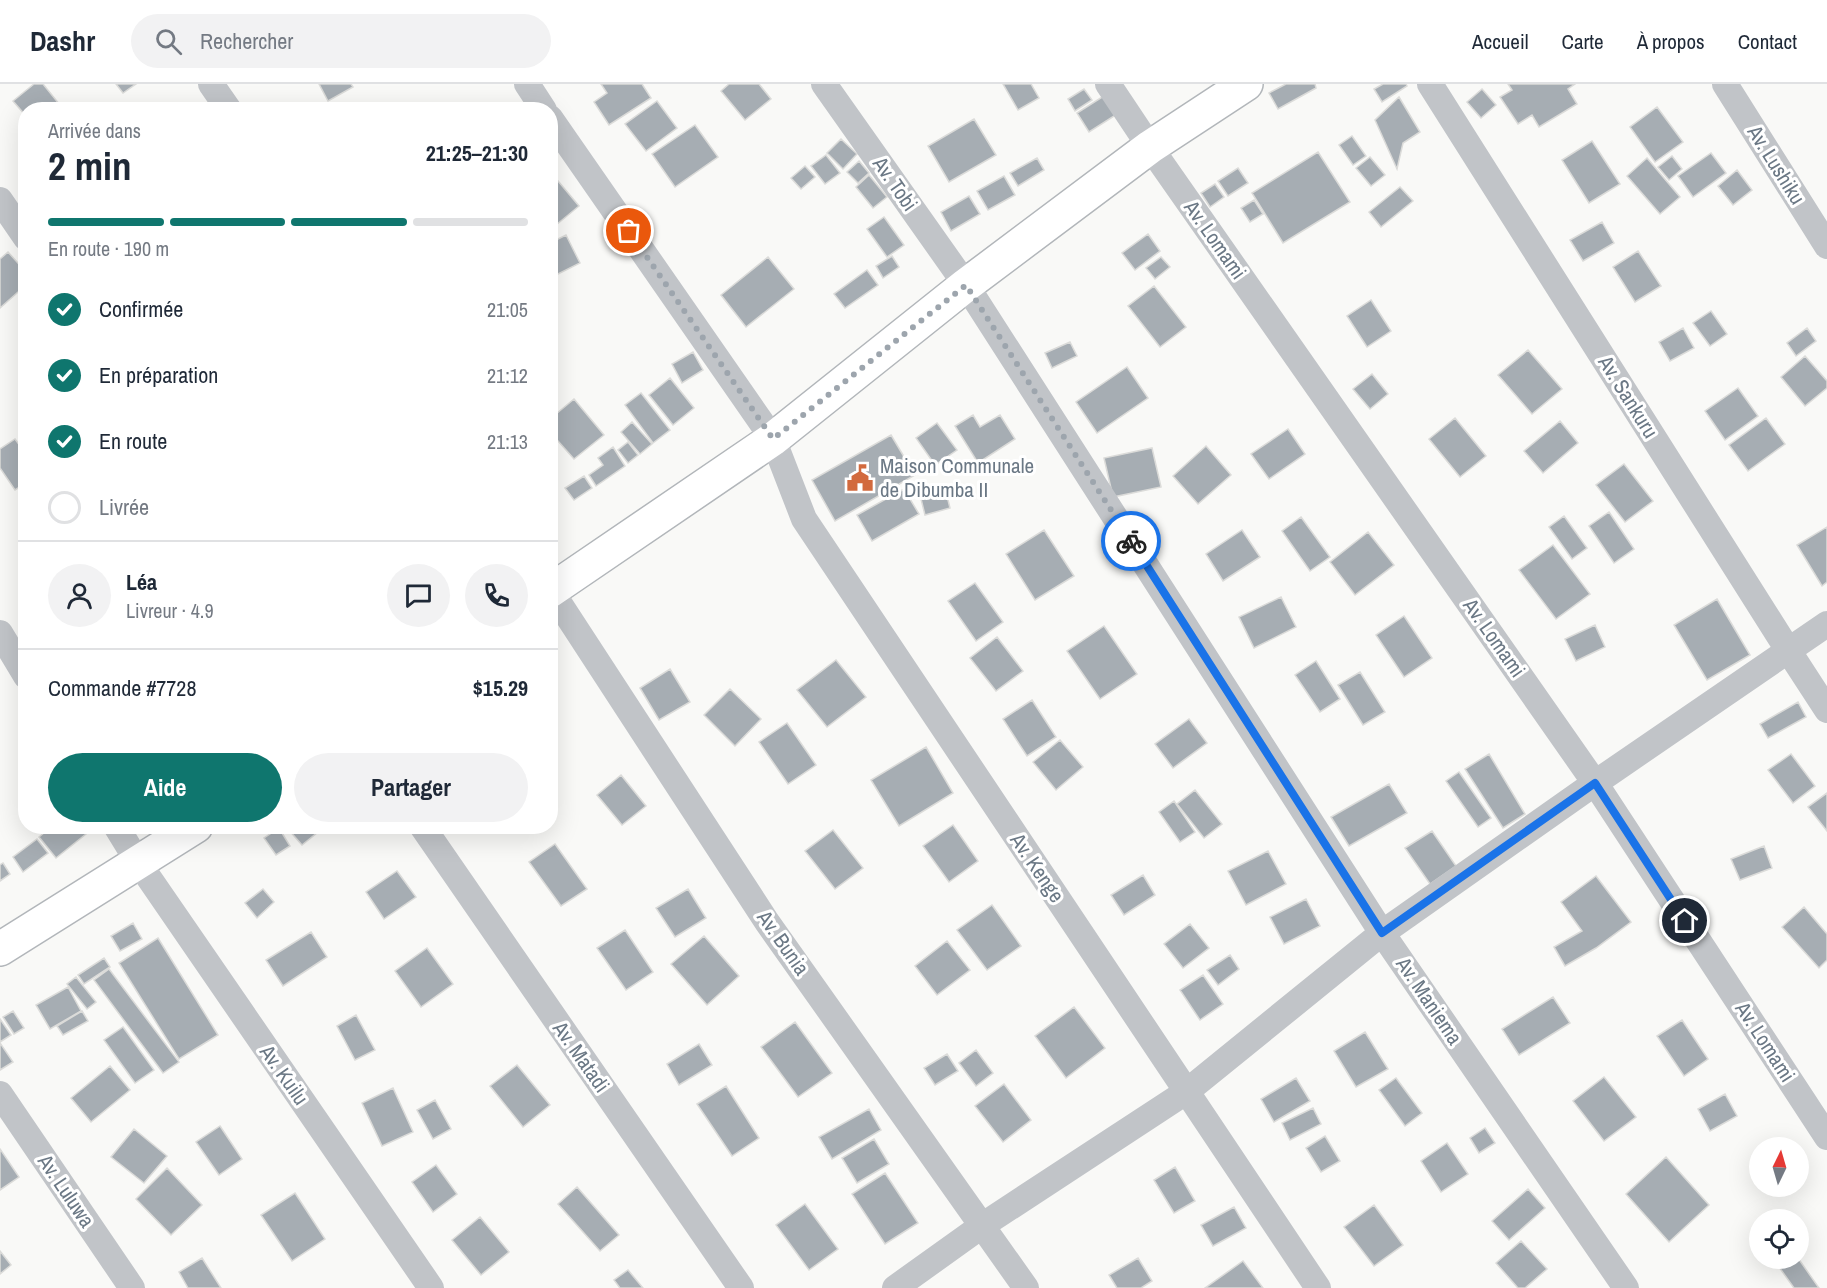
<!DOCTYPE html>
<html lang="fr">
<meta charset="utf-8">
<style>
:root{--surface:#fff;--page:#f2f2f3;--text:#1f2937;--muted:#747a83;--line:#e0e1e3;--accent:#0f766e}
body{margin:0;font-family:"Archivo Narrow",sans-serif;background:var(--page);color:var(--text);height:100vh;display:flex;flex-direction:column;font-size:22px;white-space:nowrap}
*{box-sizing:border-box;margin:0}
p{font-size:20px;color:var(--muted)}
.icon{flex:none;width:33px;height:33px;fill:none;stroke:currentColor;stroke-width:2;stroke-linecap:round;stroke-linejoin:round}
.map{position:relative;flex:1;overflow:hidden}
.side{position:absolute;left:18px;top:18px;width:540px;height:732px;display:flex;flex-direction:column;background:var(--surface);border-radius:24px;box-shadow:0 6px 24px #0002}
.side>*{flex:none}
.needle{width:39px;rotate:5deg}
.fabs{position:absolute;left:1749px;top:1053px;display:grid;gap:12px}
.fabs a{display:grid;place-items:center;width:60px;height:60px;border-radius:50%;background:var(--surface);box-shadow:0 6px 24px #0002;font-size:30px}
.pin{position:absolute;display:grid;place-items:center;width:51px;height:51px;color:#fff;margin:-26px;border:3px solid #fff;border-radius:50%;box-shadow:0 2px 6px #0007}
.courier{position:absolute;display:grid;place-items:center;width:60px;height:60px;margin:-30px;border:4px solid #1a73e8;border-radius:50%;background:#fff;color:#222;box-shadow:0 2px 8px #0007}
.headline em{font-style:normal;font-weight:700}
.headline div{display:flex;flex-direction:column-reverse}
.headline{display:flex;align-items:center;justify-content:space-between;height:102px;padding:0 30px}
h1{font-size:39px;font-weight:700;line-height:45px}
.bar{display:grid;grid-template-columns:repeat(4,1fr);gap:9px 6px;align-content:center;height:72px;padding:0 30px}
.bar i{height:8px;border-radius:4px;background:var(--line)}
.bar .selected{background:var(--accent)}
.bar p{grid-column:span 4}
.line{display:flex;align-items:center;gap:15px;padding:0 30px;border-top:2px solid var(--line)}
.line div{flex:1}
.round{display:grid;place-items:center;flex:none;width:63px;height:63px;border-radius:32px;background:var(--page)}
ol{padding:0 30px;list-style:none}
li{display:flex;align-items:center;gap:18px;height:66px}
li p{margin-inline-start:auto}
li .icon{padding:6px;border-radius:50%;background:var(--accent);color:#fff;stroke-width:4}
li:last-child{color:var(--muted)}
li i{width:33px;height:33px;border:3px solid var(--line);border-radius:50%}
.cta{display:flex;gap:12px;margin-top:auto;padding:12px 30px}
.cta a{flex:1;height:69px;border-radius:36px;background:var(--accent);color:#fff;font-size:24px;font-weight:700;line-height:69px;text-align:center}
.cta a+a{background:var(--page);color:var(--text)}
header{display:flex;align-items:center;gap:36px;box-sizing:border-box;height:84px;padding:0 30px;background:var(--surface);border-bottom:2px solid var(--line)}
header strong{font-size:28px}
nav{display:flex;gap:33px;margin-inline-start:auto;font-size:21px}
.search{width:420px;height:54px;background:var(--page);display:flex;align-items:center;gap:15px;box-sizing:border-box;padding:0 21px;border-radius:33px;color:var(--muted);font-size:22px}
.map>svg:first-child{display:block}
.building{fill:#a6adb3;stroke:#dbdbd9;stroke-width:1.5}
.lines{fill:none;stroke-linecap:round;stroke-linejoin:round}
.highway-casing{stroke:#b2b6ba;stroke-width:36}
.street{stroke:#c1c4c8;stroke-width:26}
.highway{stroke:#fff;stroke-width:33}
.done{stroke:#9da5ad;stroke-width:6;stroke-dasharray:0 10.8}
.route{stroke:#1a73e8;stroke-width:8}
.labels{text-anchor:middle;stroke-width:6;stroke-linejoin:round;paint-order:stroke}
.street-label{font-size:21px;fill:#6b7885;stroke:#fff}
.poi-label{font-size:21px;fill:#6b7885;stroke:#fff;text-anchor:start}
</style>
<header>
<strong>Dashr</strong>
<div class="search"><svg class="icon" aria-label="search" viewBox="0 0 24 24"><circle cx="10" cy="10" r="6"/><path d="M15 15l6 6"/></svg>Rechercher</div>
<nav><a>Accueil</a><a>Carte</a><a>À propos</a><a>Contact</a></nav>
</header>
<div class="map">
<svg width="1827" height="1204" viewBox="0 0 1827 1204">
<rect width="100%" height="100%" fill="#f9f9f7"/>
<!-- building -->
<path class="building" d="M34,0H43L64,26H26V32L13,17Z
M116,0H136L123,9Z
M319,0H351L353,3L328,17Z
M601,0H642L651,14L609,41L594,18L607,9Z
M729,0H759L771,15L745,36L721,7Z
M1003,0H1031L1039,14L1018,26Z
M1286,0H1315L1316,4L1278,25L1269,9Z
M1383,0H1406L1407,2L1382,18L1374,5Z
M1508,0H1575L1568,5L1577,20L1539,43L1532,31L1518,40L1500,13L1512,6Z
M1084,5L1092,16L1075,27L1068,15Z
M1482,5L1496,21L1481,34L1467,18Z
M1110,8L1122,27L1089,48L1077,29Z
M1399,13L1420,48L1403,59L1397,85L1375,36Z
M657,17L677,44L646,67L625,40Z
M1657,23L1683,58L1655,78L1630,43Z
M974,35L996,71L949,98L928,62Z
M695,41L718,73L675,103L652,70Z
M1352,52L1366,72L1353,81L1339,61Z
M841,55L857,70L843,85L827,69Z
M1592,57L1620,100L1589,119L1562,76Z
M1318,68L1350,118L1283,159L1252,109Z
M1711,69L1726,89L1693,113L1678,92Z
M826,71L840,89L825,100L811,82Z
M1672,72L1682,85L1669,96L1658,83Z
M1370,73L1385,91L1371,102L1356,84Z
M1037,74L1044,86L1018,102L1010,89Z
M1647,74L1680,113L1660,130L1627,92Z
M859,77L869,89L858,99L847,88Z
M805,82L815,93L801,105L791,94Z
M1238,84L1248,99L1228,112L1218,97Z
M1737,86L1752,106L1733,121L1718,102Z
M553,91L579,122L550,146V93Z
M869,91L887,113L873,124L856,103Z
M1004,92L1015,111L988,126L977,107Z
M1215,100L1224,113L1210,123L1201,109Z
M1400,103L1413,117L1381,143L1369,128Z
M969,112L980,130L951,147L941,128Z
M1254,116L1263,130L1250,138L1241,124Z
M884,133L904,161L887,173L867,145Z
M1602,138L1614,159L1583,177L1570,156Z
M1148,150L1160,167L1135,186L1122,169Z
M566,151L580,179L550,194V159Z
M1638,167L1661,202L1635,218L1613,183Z
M8,168L26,188V201L0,224V175Z
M892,172L899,183L883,194L876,182Z
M768,173L794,205L746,243L721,211Z
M1161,173L1170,183L1155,195L1146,184Z
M867,186L878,201L845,224L834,210Z
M1154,202L1186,243L1160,263L1128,222Z
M1371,216L1391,247L1367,263L1347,232Z
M1711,227L1727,250L1710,262L1693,239Z
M1683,244L1694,264L1670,277L1659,258Z
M1807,244L1816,257L1796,272L1787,259Z
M1070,258L1077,272L1052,284L1045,269Z
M1528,266L1562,305L1532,330L1498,291Z
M693,268L703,286L682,299L672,280Z
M1805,272L1827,297V304L1805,322L1781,293Z
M1127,283L1148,314L1097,349L1076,318Z
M1372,290L1388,310L1370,325L1353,305Z
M670,294L694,324L673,341L649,311Z
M1738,304L1758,332L1725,356L1705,327Z
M641,309L670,346L653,359L625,321Z
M574,315L604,351L574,375L550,348V335Z
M973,331L980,343L1000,331L1015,355L978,379L955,342Z
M1455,334L1486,372L1460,393L1429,355Z
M1766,334L1785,360L1748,387L1729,361Z
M1560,337L1578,359L1543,389L1524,367Z
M632,338L652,360L640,370L621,348Z
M937,339L957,366L935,381L916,354Z
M1288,345L1305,370L1269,395L1251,370Z
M891,351L915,391L835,437L812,396Z
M15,355L26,370V399L15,406L0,384V365Z
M628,358L638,371L628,379L618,366Z
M1206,362L1231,391L1198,420L1173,392Z
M613,363L625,382L596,402L589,391L603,381L598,374Z
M1152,364L1161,403L1113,413L1104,374Z
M1624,380L1653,417L1625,438L1596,401Z
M584,392L592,404L574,416L565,404Z
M904,405L919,430L872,457L857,431Z
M946,408L950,424L925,431L921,415Z
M1609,428L1634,465L1614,479L1589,442Z
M1564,432L1587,464L1572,475L1549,443Z
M1301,433L1330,473L1310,487L1282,447Z
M1827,443V498L1822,502L1797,461Z
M1044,446L1074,492L1035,516L1006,470Z
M1242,446L1260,473L1223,497L1206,470Z
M1368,448L1394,481L1355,511L1330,478Z
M1553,461L1590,510L1556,535L1519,486Z
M975,499L1003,538L976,557L948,517Z
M1281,513L1296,543L1254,564L1239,533Z
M1717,515L1750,571L1707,596L1674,541Z
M1404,532L1432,574L1404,593L1376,551Z
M1595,541L1605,563L1576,577L1565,555Z
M1104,542L1137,590L1100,615L1067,567Z
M997,553L1023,587L996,607L970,574Z
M836,576L866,613L827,643L797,606Z
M1316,577L1340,615L1320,628L1295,591Z
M670,585L690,618L659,636L640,604Z
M1360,588L1385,628L1363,641L1338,601Z
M730,605L761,635L735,662L704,631Z
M1032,616L1056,653L1027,672L1003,635Z
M1798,618L1806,633L1768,654L1760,640Z
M1189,635L1207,659L1173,684L1155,660Z
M787,639L816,681L788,700L759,658Z
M1060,656L1083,683L1056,706L1033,678Z
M926,663L953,709L899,742L871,696Z
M1489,670L1525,730L1503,744L1465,685Z
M1791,670L1815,702L1793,719L1768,686Z
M1459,688L1491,734L1478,743L1446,697Z
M621,691L646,722L622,741L597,711Z
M1389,700L1407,729L1349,762L1331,733Z
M1195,706L1222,740L1204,754L1177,720Z
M1827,709V747L1808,723Z
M1174,717L1195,748L1180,758L1159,728Z
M953,741L978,777L949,798L923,762Z
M52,742H96L56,774L39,753Z
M292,742H314L318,748L302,761L288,745Z
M279,744L290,762L276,771L264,754Z
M833,746L863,784L835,805L805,767Z
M1432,747L1456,782L1430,800L1405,764Z
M37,755L48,769L23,788L13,773Z
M555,760L587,805L561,822L529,778Z
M1764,762L1772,784L1740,796L1731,775Z
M1268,767L1286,800L1246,821L1228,787Z
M3,779L10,790L0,797V781Z
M397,787L416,813L384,835L366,808Z
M1143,791L1155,811L1124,831L1111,811Z
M1596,792L1631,838L1596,864L1565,882L1554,863L1582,847L1561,818Z
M263,805L274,818L257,834L245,819Z
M688,805L706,834L675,853L656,824Z
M1306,815L1320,842L1284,860L1270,833Z
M992,821L1021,862L987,886L957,846Z
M1804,823L1827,850V876L1819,884L1782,843Z
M133,839L142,855L120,867L111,852Z
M1190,840L1209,864L1183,884L1164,860Z
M625,846L653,888L626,906L597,864Z
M311,848L327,873L283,902L266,876Z
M704,852L739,892L707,921L671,880Z
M158,854L218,951L179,975L119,879Z
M947,857L970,886L937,911L915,882Z
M427,864L453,900L421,923L395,887Z
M1230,871L1239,885L1218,901L1207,886Z
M104,874L110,883L84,900L78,891Z
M109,885L179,978L163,989L94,896Z
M1203,891L1223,920L1200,936L1180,906Z
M76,893L96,918L87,925L67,900Z
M68,903L81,927L50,945L36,921Z
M1553,913L1570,939L1519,971L1502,945Z
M1074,923L1105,964L1066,994L1035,952Z
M13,927L24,944L14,950L3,933Z
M82,927L88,937L63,951L57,942Z
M356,931L375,966L355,976L337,942Z
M0,935L11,951L0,958Z
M1682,936L1708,975L1684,992L1657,952Z
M795,938L832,989L798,1013L761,963Z
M123,943L154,986L135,999L104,956Z
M1365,948L1388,985L1356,1003L1334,967Z
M0,959L13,978L0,986Z
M699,960L712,981L679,1001L667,980Z
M976,966L993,989L976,1002L959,979Z
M947,970L958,987L935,1001L924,984Z
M517,981L550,1021L523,1043L490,1002Z
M110,982L130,1006L91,1038L71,1014Z
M1604,993L1636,1033L1604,1057L1573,1017Z
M1296,994L1310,1017L1274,1038L1261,1015Z
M1396,994L1422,1029L1405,1042L1379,1006Z
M1004,1000L1031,1036L1003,1058L975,1022Z
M726,1002L759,1054L732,1072L697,1020Z
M393,1004L413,1048L382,1062L362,1019Z
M1725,1010L1737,1032L1710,1047L1698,1025Z
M435,1016L451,1045L433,1055L417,1026Z
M1313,1024L1321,1040L1290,1056L1282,1039Z
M869,1025L881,1046L832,1075L819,1053Z
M220,1042L242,1075L219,1091L196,1058Z
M1485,1044L1495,1059L1479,1069L1470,1054Z
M134,1045L167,1072L144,1099L111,1073Z
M1325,1052L1340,1077L1321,1088L1306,1064Z
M874,1055L889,1080L857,1099L842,1074Z
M1447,1059L1468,1090L1441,1108L1421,1077Z
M0,1065L19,1093L0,1106Z
M1666,1073L1709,1121L1669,1158L1626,1110Z
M436,1081L457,1110L433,1128L412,1098Z
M1175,1083L1195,1117L1174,1129L1154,1096Z
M167,1084L202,1121L171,1151L136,1115Z
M885,1089L918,1139L885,1160L852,1110Z
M577,1103L619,1151L600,1167L558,1120Z
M1528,1105L1545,1124L1509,1156L1492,1137Z
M295,1109L325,1155L292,1177L261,1131Z
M805,1120L838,1165L809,1186L776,1141Z
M1374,1121L1403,1161L1374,1182L1344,1143Z
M1234,1123L1246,1144L1213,1162L1201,1141Z
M480,1133L509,1168L481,1191L452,1156Z
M1521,1157L1547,1185L1525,1204H1518L1496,1179Z
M0,1167L11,1181L0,1190Z
M202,1174L221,1204H188L179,1188Z
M1138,1174L1152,1197L1141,1204H1117L1109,1191Z
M1775,1174H1798L1819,1204H1794L1774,1176Z
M1243,1177L1263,1204H1205Z
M628,1186L643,1204H620L614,1196Z"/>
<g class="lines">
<defs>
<path id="highway" d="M550,507L773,355L966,201L1150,63L1246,0
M0,865L196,742"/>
</defs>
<!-- highway casing -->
<use href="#highway" class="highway-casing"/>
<!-- street -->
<path class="street" d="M211,0L229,26
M527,0L544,26
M824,0L966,201L1382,849L1626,1204
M1108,0L1150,63L1595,699L1827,1053
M1430,0L1788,566L1827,626
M1725,0L1827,162
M550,34L773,355L804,435L1318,1204
M0,116L26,154
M550,505L767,838L1026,1204
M0,549L26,592
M116,742L138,778L431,1204
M422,742L741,1204
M0,1010L132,1204
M895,1204L983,1141L1186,1008L1382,849L1595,699L1827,540"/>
<!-- highway -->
<use href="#highway" class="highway"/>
</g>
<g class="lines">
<!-- done -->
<path class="done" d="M629,147L773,355L966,201L1131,457"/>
<!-- route -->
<path class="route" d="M1131,457L1382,849L1595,699L1685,837"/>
</g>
<!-- icons -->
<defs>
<symbol id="civic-bare" viewBox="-9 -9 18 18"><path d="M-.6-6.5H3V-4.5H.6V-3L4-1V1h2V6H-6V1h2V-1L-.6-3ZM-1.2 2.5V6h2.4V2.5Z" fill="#d26a3e" stroke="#fff" stroke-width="2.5" paint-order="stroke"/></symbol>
</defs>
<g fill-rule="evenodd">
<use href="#civic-bare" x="841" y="375" width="38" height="38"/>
</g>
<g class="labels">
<!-- street labels -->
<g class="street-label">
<text transform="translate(1776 81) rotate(58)" y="7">Av. Lushiku</text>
<text transform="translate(895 100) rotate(55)" y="7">Av. Tobi</text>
<text transform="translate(1215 156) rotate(55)" y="7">Av. Lomami</text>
<text transform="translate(1628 313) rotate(58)" y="7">Av. Sankuru</text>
<text transform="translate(1494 554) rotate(55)" y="7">Av. Lomami</text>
<text transform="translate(1037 784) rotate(56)" y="7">Av. Kenge</text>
<text transform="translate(783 859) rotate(55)" y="7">Av. Bunia</text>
<text transform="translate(1429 917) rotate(56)" y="7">Av. Maniema</text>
<text transform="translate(1765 958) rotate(57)" y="7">Av. Lomami</text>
<text transform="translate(581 973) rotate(55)" y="7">Av. Matadi</text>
<text transform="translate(284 991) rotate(55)" y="7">Av. Kuilu</text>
<text transform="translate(66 1107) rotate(56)" y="7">Av. Luluwa</text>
</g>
<!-- poi labels -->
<g class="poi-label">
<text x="880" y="389">Maison Communale<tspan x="880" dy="24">de Dibumba II</tspan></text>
</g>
</g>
</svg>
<div class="fabs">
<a><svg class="needle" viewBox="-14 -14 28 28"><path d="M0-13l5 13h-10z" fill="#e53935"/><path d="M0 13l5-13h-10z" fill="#747a83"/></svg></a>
<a><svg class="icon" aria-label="locate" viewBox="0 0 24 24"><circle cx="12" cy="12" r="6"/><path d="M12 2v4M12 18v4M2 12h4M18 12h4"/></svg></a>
</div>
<div class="pin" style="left:629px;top:147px;background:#ea580c"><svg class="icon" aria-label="bag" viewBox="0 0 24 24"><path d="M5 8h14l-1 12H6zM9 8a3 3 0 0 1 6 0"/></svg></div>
<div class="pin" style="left:1685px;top:837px;background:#1f2937"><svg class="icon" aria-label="home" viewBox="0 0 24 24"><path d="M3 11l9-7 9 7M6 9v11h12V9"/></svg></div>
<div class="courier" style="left:1131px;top:457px"><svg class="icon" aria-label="bike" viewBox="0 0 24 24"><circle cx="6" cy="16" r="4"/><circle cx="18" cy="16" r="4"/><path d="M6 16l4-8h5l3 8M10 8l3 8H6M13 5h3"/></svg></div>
<section class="side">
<div class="headline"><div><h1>2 min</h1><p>Arrivée dans</p></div><em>21:25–21:30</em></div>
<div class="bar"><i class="selected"></i><i class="selected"></i><i class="selected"></i><i></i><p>En route · 190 m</p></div>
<ol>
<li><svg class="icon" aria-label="check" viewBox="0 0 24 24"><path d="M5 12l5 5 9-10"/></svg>Confirmée<p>21:05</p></li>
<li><svg class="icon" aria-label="check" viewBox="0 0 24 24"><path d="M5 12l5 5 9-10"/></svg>En préparation<p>21:12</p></li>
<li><svg class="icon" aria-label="check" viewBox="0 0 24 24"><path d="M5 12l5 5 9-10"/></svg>En route<p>21:13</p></li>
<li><i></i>Livrée</li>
</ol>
<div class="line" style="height:108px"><a class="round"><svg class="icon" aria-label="person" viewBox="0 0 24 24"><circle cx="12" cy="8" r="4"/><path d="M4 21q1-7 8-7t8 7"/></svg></a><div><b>Léa</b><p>Livreur · 4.9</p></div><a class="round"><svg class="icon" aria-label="chat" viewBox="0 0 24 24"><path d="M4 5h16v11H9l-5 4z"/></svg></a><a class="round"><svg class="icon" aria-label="phone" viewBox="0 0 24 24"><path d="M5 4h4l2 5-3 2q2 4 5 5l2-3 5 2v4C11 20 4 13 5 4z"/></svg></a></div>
<div class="line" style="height:78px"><div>Commande #7728</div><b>$15.29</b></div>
<div class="cta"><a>Aide</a><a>Partager</a></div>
</section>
</div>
